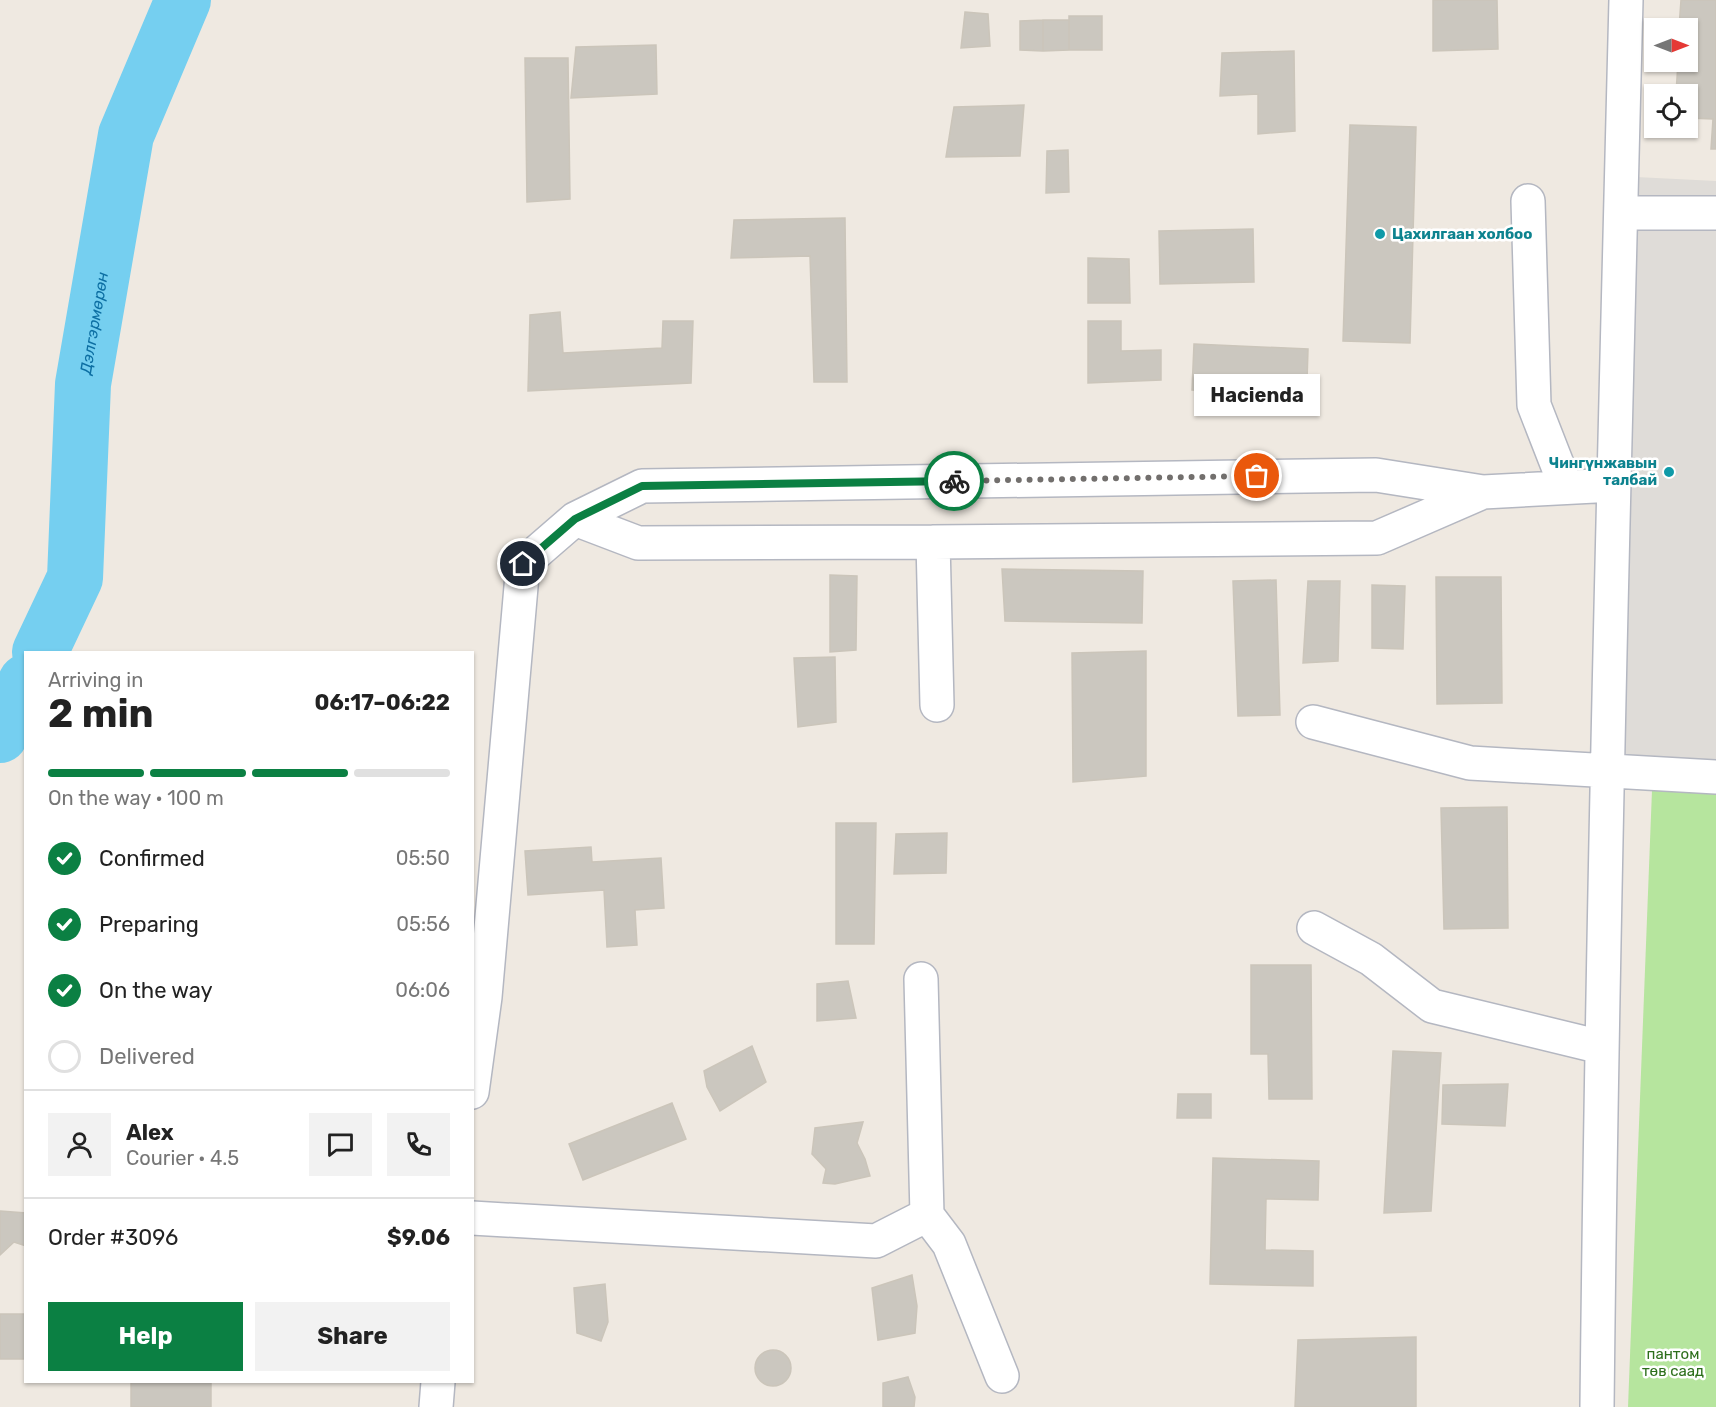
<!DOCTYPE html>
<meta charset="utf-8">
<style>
:root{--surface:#fff;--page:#f2f2f2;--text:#222;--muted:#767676;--line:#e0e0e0;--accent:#0b8043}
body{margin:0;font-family:Rubik,sans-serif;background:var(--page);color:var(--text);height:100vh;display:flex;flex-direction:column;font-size:22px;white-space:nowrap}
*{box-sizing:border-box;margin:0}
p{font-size:20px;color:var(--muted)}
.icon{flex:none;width:33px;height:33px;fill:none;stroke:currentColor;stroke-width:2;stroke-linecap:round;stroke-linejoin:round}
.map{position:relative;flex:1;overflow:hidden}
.side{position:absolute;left:24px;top:651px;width:450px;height:732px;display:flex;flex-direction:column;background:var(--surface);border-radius:0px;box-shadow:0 2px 4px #0004}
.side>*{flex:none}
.needle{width:39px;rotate:90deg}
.fabs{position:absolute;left:1644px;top:18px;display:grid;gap:12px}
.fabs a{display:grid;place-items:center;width:54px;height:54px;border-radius:0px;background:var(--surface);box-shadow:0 2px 4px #0004;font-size:30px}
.pin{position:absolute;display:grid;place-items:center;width:51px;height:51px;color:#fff;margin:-26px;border:3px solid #fff;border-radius:50%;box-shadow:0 2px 6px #0007}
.courier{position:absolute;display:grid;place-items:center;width:60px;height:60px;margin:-30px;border:4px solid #0b8043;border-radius:50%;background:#fff;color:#222;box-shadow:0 2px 8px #0007}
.bubble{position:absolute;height:42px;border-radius:0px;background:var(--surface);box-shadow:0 2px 4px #0004;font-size:20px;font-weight:700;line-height:42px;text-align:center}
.headline em{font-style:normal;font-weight:700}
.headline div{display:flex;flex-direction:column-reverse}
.headline{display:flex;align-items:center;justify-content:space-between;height:102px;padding:0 24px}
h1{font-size:39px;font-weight:700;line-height:45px}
.bar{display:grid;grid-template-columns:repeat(4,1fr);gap:9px 6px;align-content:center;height:72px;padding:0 24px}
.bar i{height:8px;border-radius:4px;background:var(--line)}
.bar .on{background:var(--accent)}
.bar p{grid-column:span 4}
.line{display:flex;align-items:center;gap:15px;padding:0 24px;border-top:2px solid var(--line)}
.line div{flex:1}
.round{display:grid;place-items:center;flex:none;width:63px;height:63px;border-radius:0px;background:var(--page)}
ol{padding:0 24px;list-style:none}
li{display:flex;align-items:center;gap:18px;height:66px}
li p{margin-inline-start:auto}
li .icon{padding:6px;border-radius:50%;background:var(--accent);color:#fff;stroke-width:4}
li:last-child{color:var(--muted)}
li i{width:33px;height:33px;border:3px solid var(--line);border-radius:50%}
.button{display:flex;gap:12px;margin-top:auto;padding:12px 24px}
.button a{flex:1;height:69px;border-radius:0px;background:var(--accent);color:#fff;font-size:24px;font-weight:700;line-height:69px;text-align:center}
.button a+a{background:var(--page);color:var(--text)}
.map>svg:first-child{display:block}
.green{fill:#b6e59e}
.plaza{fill:#dfdcd8}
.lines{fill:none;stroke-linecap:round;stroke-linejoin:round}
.river{stroke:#75cff0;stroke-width:56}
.building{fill:#cbc7bf;stroke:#cbc5ba;stroke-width:1.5}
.minor-casing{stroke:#b4b7c1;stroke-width:36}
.minor{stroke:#fff;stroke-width:33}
.done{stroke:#726f6d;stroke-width:6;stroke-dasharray:0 10.8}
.route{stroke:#0b8043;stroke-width:8}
.culture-dot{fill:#0f9aa8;stroke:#fff;stroke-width:2}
.labels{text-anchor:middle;stroke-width:5;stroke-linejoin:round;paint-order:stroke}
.culture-label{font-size:15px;font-weight:bold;fill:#0d838f;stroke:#fff;text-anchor:start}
.park-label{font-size:15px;fill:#2c6e1b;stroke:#fff}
.water-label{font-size:16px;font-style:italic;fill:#0d6fa3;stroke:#fff}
</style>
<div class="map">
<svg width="1716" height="1407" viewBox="0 0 1716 1407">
<rect width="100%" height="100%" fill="#efe9e1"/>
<!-- green -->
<path class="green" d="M1652,790L1716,792V1407H1628Z"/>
<!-- plaza -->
<path class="plaza" d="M1636,177L1716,181V767L1608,762Z"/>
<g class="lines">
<!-- river -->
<g class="river">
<path id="s1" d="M40,652L75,578L83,384L126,135L183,0"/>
<path d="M0,735L26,682"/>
</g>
</g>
<!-- building -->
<path class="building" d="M1433,0H1497L1498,49L1433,51Z
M1681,0H1716V149H1711L1713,119L1688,118V94H1676L1678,62H1688V28H1679Z
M965,12L988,14L990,46L961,48Z
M1069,16H1102V50H1069Z
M1043,20H1069V50L1043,51Z
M1043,20V51L1020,50V21Z
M656,45L657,94L571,98L576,47Z
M1294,51L1295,131L1258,134V94L1220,96L1222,53Z
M525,58H568L570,199L527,202Z
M1024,105L1020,156L946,157L954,107Z
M1350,125L1416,127L1410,343L1343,341Z
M1068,150L1069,192L1046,193L1047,151Z
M845,218L847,382H814L810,256L731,258L734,220Z
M1253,229L1254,282L1160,284L1159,231Z
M1088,258L1129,259L1130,303H1088Z
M560,312L563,353L662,348L663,321H693L691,383L528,391L530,315Z
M1088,321H1121V351L1161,350V380L1088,383Z
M1194,344L1308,349L1306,413L1242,410V392L1192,390Z
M1002,569L1143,571L1142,623L1005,621Z
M830,575L857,576L856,650L830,652Z
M1436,577H1501L1502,703L1437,704Z
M1276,580L1280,715L1238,716L1233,581Z
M1308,581H1340L1338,661L1303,663Z
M1372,585L1405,586L1403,649L1372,648Z
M1146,651V776L1073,782L1072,653Z
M835,657L836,722L798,727L794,658Z
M1507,807L1508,928L1444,929L1441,808Z
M836,823H876L874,944H836Z
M947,833L946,873L894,874L896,834Z
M591,847L592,862L661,858L664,908L635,910L637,945L607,947L604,890L528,895L525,851Z
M1251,965H1311L1312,1099H1269L1268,1054H1251Z
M848,981L856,1018L817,1021V984Z
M752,1046L766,1082L720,1111L707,1087L704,1071Z
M1393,1051L1441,1053L1431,1211L1384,1213Z
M1508,1084L1505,1126L1442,1124L1443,1085Z
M1178,1094H1211V1118H1177Z
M672,1103L686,1139L583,1180L569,1144Z
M863,1122L857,1143L865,1159L870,1176L835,1184L823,1183L826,1169L812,1154L815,1128Z
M1213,1158L1319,1161L1318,1200L1266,1199L1265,1250L1313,1251V1286L1210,1284Z
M0,1211L26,1213V1246L14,1242L0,1255Z
M912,1275L917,1306L915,1333L878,1340L872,1288Z
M605,1284L608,1322L601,1341L577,1333L574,1288Z
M0,1314H26V1359H0Z
M1416,1337V1407H1295L1298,1340Z
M755 1368a18 18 0 1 1 36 0a18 18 0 1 1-36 0Z
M908,1377L915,1397L914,1407H883V1383Z
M131,1382H211V1407H131Z"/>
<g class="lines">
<defs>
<path id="minor" d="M1528,201L1534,405L1566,487
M1621,213H1716
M575,519L638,543L933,542L1377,538L1483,492
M933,542L937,705
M1313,722L1470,763L1716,777
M1314,928L1371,959L1432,1006L1601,1047
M472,1092L485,997L523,564L575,519L642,486L1376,475L1483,492L1614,485
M927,1215L949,1244L1002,1376
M472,1218L876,1241L927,1215L921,979
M436,1407L438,1382
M1597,1407C1602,938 1614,469 1626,0"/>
</defs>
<!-- minor casing -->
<use href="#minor" class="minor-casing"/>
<!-- minor -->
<use href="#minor" class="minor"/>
</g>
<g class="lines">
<!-- done -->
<path class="done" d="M954,481L1257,476"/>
<!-- route -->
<path class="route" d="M523,564L575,519L642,486L954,481"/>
</g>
<!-- markers -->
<g class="culture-dot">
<circle cx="1380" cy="234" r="6"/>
<circle cx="1669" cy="472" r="6"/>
</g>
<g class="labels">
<!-- culture labels -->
<g class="culture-label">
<text x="1392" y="239">Цахилгаан холбоо</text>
<text x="1657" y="468" text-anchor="end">Чингүнжавын<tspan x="1657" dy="17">талбай</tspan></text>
</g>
<!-- park labels -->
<g class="park-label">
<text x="1673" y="1359">пантом<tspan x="1673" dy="17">төв саад</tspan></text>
</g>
<!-- water labels -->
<g class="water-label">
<text dy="6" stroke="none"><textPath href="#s1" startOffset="338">Дэлгэрмөрөн</textPath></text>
</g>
</g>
</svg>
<div class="fabs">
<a><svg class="needle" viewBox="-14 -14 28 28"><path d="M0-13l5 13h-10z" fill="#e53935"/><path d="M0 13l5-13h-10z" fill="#767676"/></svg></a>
<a><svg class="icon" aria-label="locate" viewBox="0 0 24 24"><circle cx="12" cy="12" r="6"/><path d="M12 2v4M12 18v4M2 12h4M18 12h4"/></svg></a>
</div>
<div class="pin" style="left:1257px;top:476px;background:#ea580c"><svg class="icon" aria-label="bag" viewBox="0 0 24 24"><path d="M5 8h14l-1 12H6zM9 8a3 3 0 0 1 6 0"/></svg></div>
<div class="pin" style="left:523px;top:564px;background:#1f2937"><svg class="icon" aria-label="home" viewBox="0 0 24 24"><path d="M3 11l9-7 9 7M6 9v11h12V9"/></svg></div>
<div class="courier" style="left:954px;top:481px"><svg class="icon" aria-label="bike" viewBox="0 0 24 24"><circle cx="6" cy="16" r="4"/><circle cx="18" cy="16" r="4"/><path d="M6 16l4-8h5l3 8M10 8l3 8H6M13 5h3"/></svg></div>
<div class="bubble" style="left:1194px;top:374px;width:126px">Hacienda</div>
<section class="side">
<div class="headline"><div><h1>2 min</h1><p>Arriving in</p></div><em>06:17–06:22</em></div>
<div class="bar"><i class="on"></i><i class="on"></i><i class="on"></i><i></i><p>On the way · 100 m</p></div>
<ol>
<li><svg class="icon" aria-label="check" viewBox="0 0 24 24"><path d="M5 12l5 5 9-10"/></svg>Confirmed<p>05:50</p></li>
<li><svg class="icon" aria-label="check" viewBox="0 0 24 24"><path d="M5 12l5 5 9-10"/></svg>Preparing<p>05:56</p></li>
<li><svg class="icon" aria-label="check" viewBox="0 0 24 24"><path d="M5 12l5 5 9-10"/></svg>On the way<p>06:06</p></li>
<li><i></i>Delivered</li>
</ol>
<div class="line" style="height:108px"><a class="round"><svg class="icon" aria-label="person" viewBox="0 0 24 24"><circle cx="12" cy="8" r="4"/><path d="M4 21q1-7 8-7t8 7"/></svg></a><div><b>Alex</b><p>Courier · 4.5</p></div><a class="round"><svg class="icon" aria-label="chat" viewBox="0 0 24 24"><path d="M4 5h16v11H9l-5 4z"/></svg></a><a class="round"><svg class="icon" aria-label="phone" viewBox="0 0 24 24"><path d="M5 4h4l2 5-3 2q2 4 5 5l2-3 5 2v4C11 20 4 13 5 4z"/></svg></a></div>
<div class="line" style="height:78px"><div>Order #3096</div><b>$9.06</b></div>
<div class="button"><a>Help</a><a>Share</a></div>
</section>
</div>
